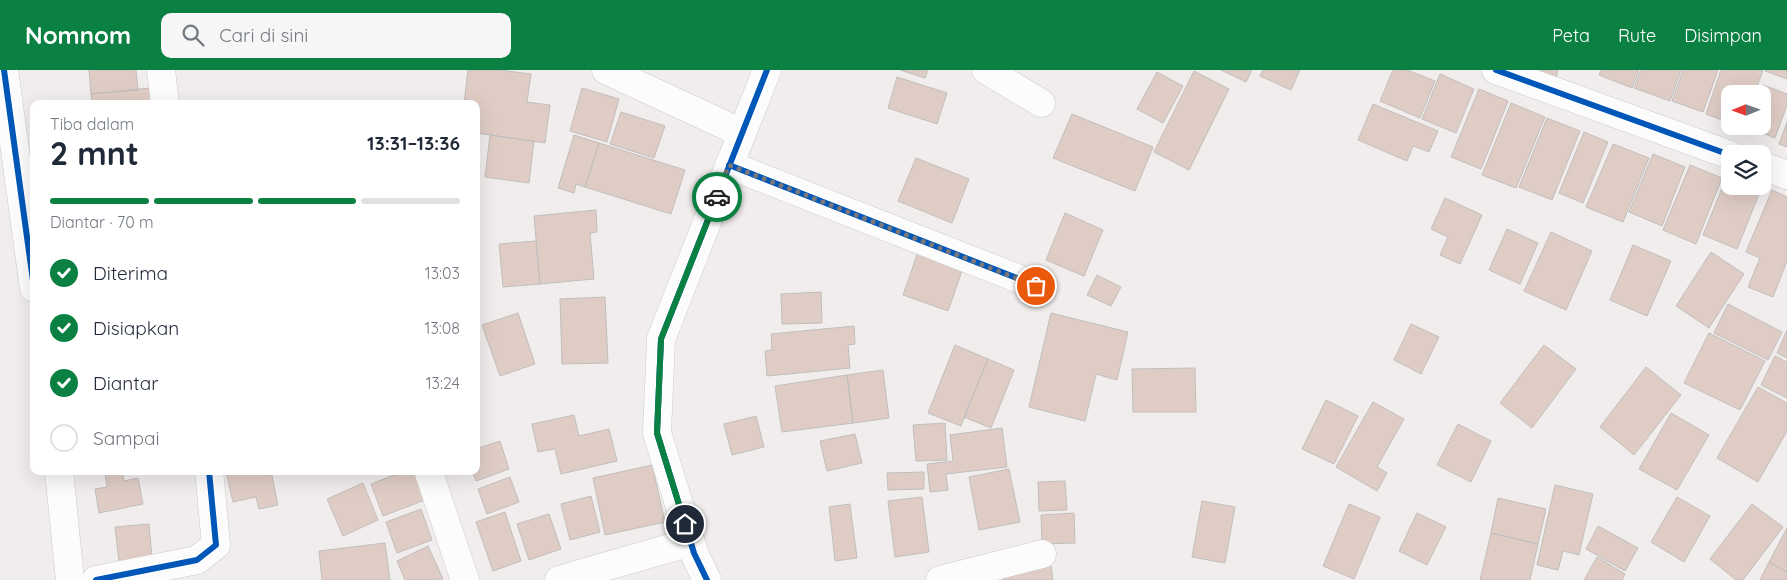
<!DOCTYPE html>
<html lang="id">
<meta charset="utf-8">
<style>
:root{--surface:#fff;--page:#f6f6f7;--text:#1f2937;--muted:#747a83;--line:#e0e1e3;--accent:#0b8043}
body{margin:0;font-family:Quicksand,sans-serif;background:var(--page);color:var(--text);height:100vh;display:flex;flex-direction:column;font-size:19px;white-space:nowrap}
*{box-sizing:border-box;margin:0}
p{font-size:16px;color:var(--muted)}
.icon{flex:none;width:28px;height:28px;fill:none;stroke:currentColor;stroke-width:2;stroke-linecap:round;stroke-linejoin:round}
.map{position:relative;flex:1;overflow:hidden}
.drawer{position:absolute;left:30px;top:30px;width:450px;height:375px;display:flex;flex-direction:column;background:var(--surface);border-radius:10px;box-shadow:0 5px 20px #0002}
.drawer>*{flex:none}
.needle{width:32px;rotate:269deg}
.buttons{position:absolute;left:1721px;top:15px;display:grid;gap:10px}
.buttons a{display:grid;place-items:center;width:50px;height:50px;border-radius:10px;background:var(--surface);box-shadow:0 5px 20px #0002;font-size:25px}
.pin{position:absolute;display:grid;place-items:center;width:42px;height:42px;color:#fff;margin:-21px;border:2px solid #fff;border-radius:50%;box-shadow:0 1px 5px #0007}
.courier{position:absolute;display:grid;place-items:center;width:50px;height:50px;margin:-25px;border:4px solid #0b8043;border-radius:50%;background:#fff;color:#222;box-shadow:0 1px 6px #0007}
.summary em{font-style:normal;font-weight:700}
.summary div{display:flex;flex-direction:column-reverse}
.summary{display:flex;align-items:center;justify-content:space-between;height:85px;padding:0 20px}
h1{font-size:32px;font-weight:700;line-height:38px}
.bar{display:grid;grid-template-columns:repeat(4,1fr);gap:8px 5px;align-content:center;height:60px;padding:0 20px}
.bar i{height:6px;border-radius:4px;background:var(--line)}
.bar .selected{background:var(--accent)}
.bar p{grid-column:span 4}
ol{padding:0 20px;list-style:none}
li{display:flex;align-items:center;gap:15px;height:55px}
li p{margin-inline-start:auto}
li .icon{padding:5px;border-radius:50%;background:var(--accent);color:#fff;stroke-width:4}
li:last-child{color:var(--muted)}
li i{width:28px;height:28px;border:2px solid var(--line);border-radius:50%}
header{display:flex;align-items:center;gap:30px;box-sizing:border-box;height:70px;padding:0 25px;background:var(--accent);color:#fff}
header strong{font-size:24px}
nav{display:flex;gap:28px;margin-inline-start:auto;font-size:18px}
.search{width:350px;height:45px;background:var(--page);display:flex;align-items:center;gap:12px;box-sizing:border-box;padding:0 18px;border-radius:10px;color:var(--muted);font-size:19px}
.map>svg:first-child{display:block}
.building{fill:#dfcdc5;stroke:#c1bebe}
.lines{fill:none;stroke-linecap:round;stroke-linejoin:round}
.minor-casing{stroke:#cdcaca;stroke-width:29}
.minor{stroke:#fdfcfc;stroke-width:28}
.cycleway-casing{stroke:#fff;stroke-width:9}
.cycleway{stroke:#0057b8;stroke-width:6}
.done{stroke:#7b7777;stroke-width:5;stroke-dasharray:0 9}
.route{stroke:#0b8043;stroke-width:6}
</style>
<header>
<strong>Nomnom</strong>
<div class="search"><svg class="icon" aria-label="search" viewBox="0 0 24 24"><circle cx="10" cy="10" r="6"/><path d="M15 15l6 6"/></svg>Cari di sini</div>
<nav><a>Peta</a><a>Rute</a><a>Disimpan</a></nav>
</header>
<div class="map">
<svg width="1787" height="510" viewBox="0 0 1787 510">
<rect width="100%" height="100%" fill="#f1eded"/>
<!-- building -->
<path class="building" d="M89,0H136L138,20L91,24Z
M468,0H499L531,4L527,32L550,35L545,73L476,63V34H464Z
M900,0H928L925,8Z
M1221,0H1252L1246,12Z
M1263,0H1300L1291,20L1260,6Z
M1393,0H1407L1435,11L1420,48L1380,31Z
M1524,0H1558L1555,11Z
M1601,0H1639L1632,18L1599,5Z
M1641,0H1681L1670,31L1634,18Z
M1683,0H1718L1703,42L1672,31Z
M1721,0H1763L1754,24H1730V53L1706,44Z
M1766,0H1787V9L1765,1Z
M1194,1L1229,19L1189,100L1154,82Z
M1157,2L1183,16L1163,53L1137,39Z
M1440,4L1474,19L1456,63L1422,49Z
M897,7L947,23L937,54L888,38Z
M1763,15L1787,24V35L1775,68L1747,57L1762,56V24H1759Z
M150,18L152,34H92L91,24Z
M582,18L619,29L607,72L570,61Z
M1479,19L1508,31L1481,99L1451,87Z
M1511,33L1545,47L1516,118L1482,105Z
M1373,34L1438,61L1429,82L1413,76L1407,91L1358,70Z
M621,42L665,56L654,88L610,74Z
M1072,44L1153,77L1135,121L1053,88Z
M1547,48L1580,61L1552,130L1519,117Z
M1787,52V77L1779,74Z
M1584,62L1608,72L1583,133L1559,123Z
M490,65L534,71L529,113L485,107Z
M574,65L599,73L585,117L576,114L574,123L558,118Z
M599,73L685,100L671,144L585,117Z
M1613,74L1649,88L1623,152L1586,137Z
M1653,84L1685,97L1662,156L1629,142Z
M916,88L969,109L952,153L898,131Z
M1690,95L1722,108L1696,174L1663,160Z
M1727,106L1730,107V116H1753L1761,119L1737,179L1703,165Z
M1772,120L1787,127V191L1773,227L1748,217L1760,188L1746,182Z
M1445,128L1482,145L1460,194L1440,185L1448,167L1431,159Z
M596,140L597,162L590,163L594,209L540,214L534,146Z
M1065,143L1103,160L1084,206L1046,190Z
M1507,159L1538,173L1520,214L1489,200Z
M1551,162L1592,181L1566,240L1524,221Z
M536,171L540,214L503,217L499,174Z
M1633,175L1671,191L1647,246L1610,230Z
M918,182L963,198L948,241L903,225Z
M1711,182L1744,204L1709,258L1676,236Z
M1097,205L1121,217L1111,236L1087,225Z
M821,222L822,253L782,254L781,224Z
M605,227L608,293L562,294L560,229Z
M1728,234L1782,262L1768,290L1714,263Z
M518,243L535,294L500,306L482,255Z
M1051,243L1128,262L1117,310L1096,304L1085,351L1029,337Z
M1411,254L1439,267L1421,304L1394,290Z
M854,256L855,274L848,275L850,298L767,306L765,281L772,280L771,264Z
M1787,260V288L1777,283Z
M1709,263L1765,291L1740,340L1684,313Z
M955,275L988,289L961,356L928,343Z
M1544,275L1576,299L1532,358L1500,333Z
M1775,286L1787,292V328L1761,315Z
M988,289L1014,300L991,358L964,347Z
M1646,297L1681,325L1634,385L1600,357Z
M1195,298L1196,342H1133L1132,299Z
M883,300L889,348L853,353L847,305Z
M847,305L853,353L782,362L775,316Z
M1758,317L1787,333V361L1758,412L1717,388Z
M1326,330L1358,346L1334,394L1302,379Z
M1373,332L1404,349L1377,397L1387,403L1377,421L1336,397Z
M1671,343L1709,365L1677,420L1639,399Z
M574,345L579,366L609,359L617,391L561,404L555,379L538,382L532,354Z
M756,346L764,377L732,385L724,354Z
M945,353L947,390L916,391L913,355Z
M1458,354L1491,371L1471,412L1437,395Z
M1002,358L1007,397L946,404L948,420L930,422L927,394L953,391L950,365Z
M855,364L862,393L827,401L820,371Z
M500,371L509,399L476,411L472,401H476V379Z
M652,395L665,452L605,465L593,408Z
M1009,399L1020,452L979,460L969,407Z
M112,401H122L124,411L138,408L143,434L99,443L95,419L107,417L105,403Z
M230,401H271L278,435L259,439L256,427L233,432L226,402Z
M404,401H414L425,430L383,446L371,414Z
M924,402V419L888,420L887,403Z
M510,407L519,432L487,444L478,419Z
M1065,411L1067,440L1039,441L1038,412Z
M363,413L378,450L343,466L327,429Z
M1555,415L1593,424L1579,485L1563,481L1558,500L1537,495Z
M591,426L600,462L570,470L561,434Z
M922,427L929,482L895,487L888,431Z
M1677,427L1710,446L1684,492L1651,472Z
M1498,428L1546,439L1538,474L1491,463Z
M1202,431L1235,437L1225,493L1192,487Z
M850,434L857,488L835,491L829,437Z
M1349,434L1380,447L1354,509L1323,496Z
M1752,434L1783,457L1743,510H1736L1710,489Z
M421,439L432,470L397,483L386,452Z
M505,442L521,491L493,501L476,452Z
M1074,443L1075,473L1042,474L1041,445Z
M1417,443L1446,457L1427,495L1399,481Z
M549,444L561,479L529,490L517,454Z
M149,454L152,489L119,492L115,457Z
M1598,456L1638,478L1625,501L1586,479Z
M1787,458V502L1769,492Z
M1491,463L1538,474L1530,510H1480Z
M385,473L390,510H322L319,481Z
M428,476L443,509L405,510L397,491Z
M1597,487L1625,504L1622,510H1584Z
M1050,490L1053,510H1003L1001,497Z
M1769,492L1787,502V510H1760Z"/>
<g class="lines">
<defs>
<path id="minor" d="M4,0L34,218
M161,0L165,34
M606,0L742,63
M986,0L1041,33
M1496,0L1730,85
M729,95L1037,216
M1762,96L1787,105
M59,401L70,510
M429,403L465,510
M96,510L197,490L216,475L209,401
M559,510L691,472
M707,510L694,483L657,363L661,269L767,0
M940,510L1042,484"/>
</defs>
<!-- minor casing -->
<use href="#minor" class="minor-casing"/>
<!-- minor -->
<use href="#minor" class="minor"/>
<defs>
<path id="cycleway" d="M4,0L34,218
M1496,0L1730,85
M729,95L1037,216
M96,510L197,490L216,475L209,401
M707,510L694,483L657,363L661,269L767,0"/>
</defs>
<!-- cycleway casing -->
<use href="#cycleway" class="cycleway-casing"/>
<!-- cycleway -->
<use href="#cycleway" class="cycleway"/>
</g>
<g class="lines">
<!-- done -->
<path class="done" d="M717,127L729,95L1036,216"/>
<!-- route -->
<path class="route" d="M685,454L657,363L661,269L717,127"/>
</g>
</svg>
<div class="buttons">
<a><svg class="needle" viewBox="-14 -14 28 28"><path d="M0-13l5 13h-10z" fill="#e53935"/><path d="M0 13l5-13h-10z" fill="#747a83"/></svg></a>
<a><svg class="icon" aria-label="layers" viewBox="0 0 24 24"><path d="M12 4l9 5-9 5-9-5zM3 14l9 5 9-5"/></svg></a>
</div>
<div class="pin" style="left:1036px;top:216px;background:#ea580c"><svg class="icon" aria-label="bag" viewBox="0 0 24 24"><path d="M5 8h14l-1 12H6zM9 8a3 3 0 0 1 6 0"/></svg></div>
<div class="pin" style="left:685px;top:454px;background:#1f2937"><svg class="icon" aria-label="home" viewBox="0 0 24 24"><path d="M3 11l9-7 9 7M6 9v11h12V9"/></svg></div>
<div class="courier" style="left:717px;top:127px"><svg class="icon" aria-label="car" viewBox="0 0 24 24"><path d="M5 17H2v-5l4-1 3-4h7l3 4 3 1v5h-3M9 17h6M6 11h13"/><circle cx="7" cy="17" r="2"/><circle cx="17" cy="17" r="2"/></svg></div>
<section class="drawer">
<div class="summary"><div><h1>2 mnt</h1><p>Tiba dalam</p></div><em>13:31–13:36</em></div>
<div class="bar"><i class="selected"></i><i class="selected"></i><i class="selected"></i><i></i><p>Diantar · 70 m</p></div>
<ol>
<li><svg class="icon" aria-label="check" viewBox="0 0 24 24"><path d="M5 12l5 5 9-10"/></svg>Diterima<p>13:03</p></li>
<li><svg class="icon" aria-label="check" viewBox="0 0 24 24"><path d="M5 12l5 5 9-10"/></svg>Disiapkan<p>13:08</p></li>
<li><svg class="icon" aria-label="check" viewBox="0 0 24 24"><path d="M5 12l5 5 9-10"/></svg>Diantar<p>13:24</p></li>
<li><i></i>Sampai</li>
</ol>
</section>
</div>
